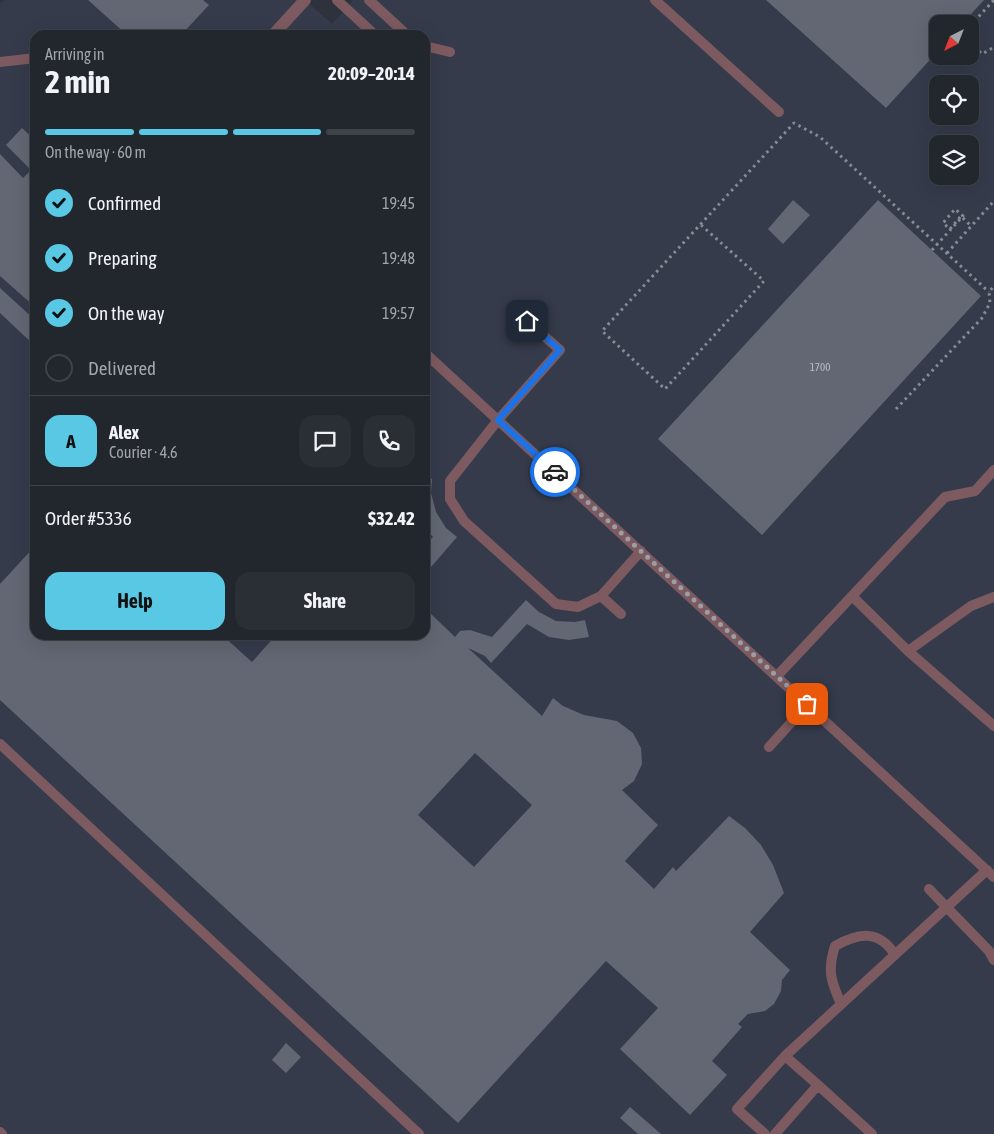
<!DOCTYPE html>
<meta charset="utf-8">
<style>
:root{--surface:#22262d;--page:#2a2e35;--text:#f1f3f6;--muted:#a2a5aa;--line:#3f4349;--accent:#58c8e4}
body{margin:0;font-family:"Asap Condensed",sans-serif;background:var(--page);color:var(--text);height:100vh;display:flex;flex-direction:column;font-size:19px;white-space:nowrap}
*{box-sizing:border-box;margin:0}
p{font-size:16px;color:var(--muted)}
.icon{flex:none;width:28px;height:28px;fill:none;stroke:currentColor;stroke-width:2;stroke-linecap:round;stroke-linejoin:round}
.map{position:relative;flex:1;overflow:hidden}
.side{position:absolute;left:30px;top:30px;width:400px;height:610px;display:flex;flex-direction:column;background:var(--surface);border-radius:15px;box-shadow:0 5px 20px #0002,0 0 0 1px var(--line)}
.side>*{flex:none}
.needle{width:32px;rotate:222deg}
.controls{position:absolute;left:929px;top:15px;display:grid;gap:10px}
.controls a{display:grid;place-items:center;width:50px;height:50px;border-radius:10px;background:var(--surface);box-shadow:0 5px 20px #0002,0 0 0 1px var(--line);font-size:25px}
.pin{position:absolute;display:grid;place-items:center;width:42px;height:42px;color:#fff;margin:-21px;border-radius:10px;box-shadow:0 2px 8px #0006}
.courier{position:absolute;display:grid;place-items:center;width:50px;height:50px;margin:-25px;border:4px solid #1a73e8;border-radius:50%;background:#fff;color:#222;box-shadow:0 1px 6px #0007}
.head em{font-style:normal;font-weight:700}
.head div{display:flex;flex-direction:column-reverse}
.head{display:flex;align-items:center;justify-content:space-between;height:85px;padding:0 15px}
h1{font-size:32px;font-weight:700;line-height:38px}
.bar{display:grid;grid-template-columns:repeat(4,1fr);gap:8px 5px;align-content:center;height:60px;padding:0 15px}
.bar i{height:6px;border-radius:4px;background:var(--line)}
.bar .on{background:var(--accent)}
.bar p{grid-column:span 4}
.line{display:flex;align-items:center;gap:12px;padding:0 15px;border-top:1px solid var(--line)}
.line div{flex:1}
.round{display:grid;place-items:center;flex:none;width:52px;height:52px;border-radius:15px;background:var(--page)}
ol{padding:0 15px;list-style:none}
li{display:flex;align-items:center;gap:15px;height:55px}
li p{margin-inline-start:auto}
li .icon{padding:5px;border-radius:50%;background:var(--accent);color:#111;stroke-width:4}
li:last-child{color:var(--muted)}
li i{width:28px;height:28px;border:2px solid var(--line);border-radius:50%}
.button{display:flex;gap:10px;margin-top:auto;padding:10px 15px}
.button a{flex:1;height:58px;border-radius:15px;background:var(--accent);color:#111;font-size:20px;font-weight:700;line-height:58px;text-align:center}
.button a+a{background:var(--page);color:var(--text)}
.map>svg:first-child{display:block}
.built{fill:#353b4b;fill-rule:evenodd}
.building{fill:#636773;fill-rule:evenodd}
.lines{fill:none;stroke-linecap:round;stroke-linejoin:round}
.path{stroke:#888b94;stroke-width:3;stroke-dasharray:2.5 4;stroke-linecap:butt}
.service{stroke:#7d5a60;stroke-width:10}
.minor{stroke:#7d5a60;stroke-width:12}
.done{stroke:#9b9ea6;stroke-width:5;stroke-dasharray:0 9}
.route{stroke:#1a73e8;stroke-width:6}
.labels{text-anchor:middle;stroke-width:4;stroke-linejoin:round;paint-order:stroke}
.number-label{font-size:11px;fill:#b8bcc4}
</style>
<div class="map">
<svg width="994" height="1134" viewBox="0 0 994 1134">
<rect width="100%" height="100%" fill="#2e323c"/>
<!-- built -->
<path class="built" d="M5,0H305L332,24L353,0H994V1134H0V3ZM938,24H970V56H938ZM35,35H425V635H35ZM938,84H970V116H938ZM938,144H970V176H938Z"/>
<!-- building -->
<path class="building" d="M88,0H203L209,5L181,35H127Z
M766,0H984L962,24H938V51L886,108Z
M22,128L35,140V307L0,276V154L23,178L31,170L6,145Z
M793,200L810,215L783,244L768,229Z
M878,200L981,296L762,535L658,439Z
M0,288L35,320V346L0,313Z
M425,477L432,479L431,493L436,512L446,528L457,537L425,574V545L433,537L425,528Z
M35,546V635H222L252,662L276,635H425V584L430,602L428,611L455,637L460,631L470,630L492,637L526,600L539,612L556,621L575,622L585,620L589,637L569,640L549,637L527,624L491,663L485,656L468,648L542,716L553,698L563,706L584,715L617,721L633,733L641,748L642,764L634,781L622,790L658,825L625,861L654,889L673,867L676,871L729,816L745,828L761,845L773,865L784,893L750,932L790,970L782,980L781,991L774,1004L765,1011L748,1014L738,1024L742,1027L712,1061L727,1075L690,1115L620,1049L658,1008L606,961L458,1123L0,700V584ZM475,753L532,805L474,867L418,815Z
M286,1043L301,1057L286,1073L272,1060Z
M630,1107L661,1134H638L620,1118Z"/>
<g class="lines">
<!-- path -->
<path class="path" d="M970,26L994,0
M970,42L982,54L994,47
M701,225L764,281L665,389L602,331L794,123L820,137L989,292
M932,250L963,216L955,209L943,223L950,229L961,216L971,226
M947,253L994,201
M896,409L982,318L990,303L989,292L994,286"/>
<!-- service -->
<path class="service" d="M337,0L375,35
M369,0L407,35
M655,0L779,112
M425,46L450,52
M0,62L35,58
M527,321L560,350L498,420L450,481V499L464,521L556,604L578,607L601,596L641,551
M425,353L994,877
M601,596L621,614
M852,596L908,651L994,726
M908,651L971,606L994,597
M777,676L945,497L975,491L994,470
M0,744L419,1134
M769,747L807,705
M929,889L989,951L994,960
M841,1004C831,981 827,971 835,946C858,933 879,929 895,955
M818,1085L872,1134
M0,1132L2,1134
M765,1134L737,1109L785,1056L987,870
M775,1134L818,1085L785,1056"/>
<!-- minor -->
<path class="minor" d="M273,35L305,0"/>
</g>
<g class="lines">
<!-- done -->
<path class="done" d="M555,472L807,704"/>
<!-- route -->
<path class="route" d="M527,321L560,350L498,420L555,472"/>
</g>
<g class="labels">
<!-- number labels -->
<g class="number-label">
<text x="820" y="371">1700</text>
</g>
</g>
</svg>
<div class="controls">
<a><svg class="needle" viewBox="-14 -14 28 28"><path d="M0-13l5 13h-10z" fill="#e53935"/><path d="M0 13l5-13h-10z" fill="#a2a5aa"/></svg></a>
<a><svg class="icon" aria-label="locate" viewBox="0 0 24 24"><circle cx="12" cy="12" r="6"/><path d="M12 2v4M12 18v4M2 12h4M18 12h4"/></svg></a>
<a><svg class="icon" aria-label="layers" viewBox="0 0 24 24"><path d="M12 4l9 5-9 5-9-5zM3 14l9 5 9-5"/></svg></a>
</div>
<div class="pin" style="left:807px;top:704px;background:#ea580c"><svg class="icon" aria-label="bag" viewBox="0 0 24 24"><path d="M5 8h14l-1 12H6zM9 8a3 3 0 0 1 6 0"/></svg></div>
<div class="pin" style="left:527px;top:321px;background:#1f2937"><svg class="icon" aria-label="home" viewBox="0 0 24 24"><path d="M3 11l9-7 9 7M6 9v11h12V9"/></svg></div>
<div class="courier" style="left:555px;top:472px"><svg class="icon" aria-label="car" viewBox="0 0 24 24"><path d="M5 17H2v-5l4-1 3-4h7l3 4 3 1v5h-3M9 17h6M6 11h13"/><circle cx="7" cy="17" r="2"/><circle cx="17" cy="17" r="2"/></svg></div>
<section class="side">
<div class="head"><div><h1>2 min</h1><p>Arriving in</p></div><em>20:09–20:14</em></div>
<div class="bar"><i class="on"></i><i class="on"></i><i class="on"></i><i></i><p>On the way · 60 m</p></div>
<ol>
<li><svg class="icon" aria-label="check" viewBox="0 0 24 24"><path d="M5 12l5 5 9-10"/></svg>Confirmed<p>19:45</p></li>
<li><svg class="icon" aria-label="check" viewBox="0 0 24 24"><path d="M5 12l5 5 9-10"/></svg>Preparing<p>19:48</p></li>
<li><svg class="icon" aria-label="check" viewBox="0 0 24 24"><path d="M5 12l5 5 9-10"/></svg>On the way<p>19:57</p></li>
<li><i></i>Delivered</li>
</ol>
<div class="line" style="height:90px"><b class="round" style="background:var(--accent);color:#111">A</b><div><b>Alex</b><p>Courier · 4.6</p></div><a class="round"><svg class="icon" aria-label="chat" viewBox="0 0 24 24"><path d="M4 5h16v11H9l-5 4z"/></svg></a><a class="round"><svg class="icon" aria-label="phone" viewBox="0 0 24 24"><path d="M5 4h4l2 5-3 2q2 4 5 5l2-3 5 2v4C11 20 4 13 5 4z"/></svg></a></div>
<div class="line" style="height:65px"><div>Order #5336</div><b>$32.42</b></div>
<div class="button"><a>Help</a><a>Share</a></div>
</section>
</div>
